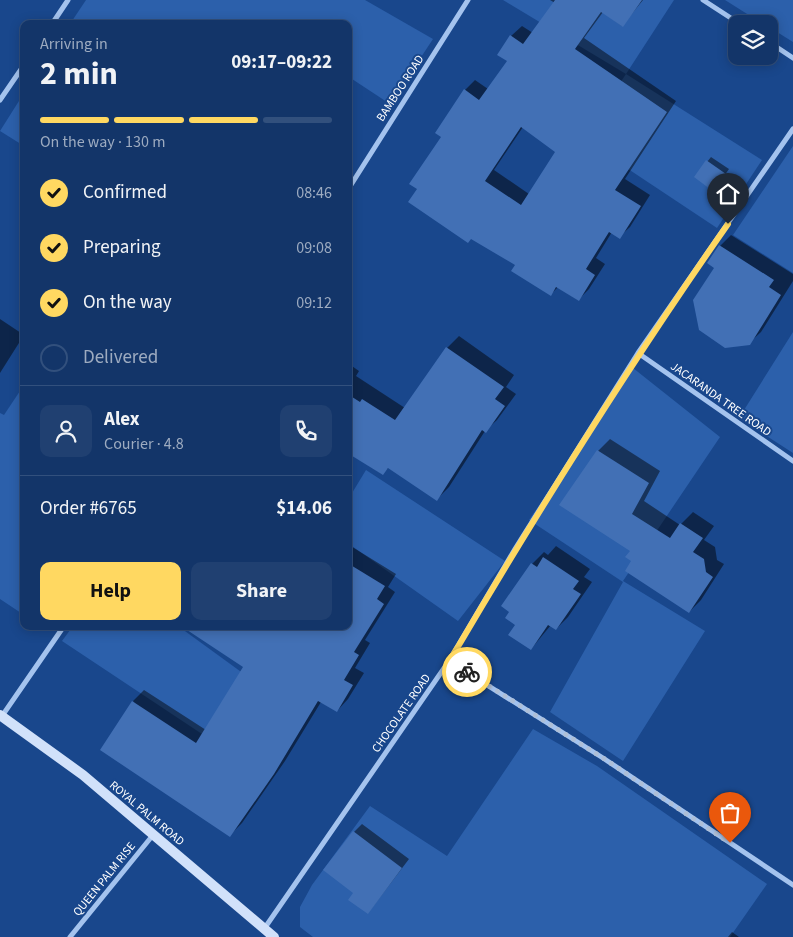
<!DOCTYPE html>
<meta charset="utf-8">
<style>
:root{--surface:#133569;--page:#204071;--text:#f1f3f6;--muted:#9dabc0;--line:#32507d;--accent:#ffd861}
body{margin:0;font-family:"Source Sans 3",sans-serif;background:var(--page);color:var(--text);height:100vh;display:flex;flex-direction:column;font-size:19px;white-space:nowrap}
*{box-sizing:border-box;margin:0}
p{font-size:16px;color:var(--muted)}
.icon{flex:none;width:28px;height:28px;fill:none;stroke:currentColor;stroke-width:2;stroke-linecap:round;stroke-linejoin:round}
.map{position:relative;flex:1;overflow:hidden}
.drawer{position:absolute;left:20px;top:20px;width:332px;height:610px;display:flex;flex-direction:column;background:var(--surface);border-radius:10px;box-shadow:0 2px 12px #0003,0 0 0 1px var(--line)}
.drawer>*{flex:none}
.buttons{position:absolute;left:728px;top:15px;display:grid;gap:10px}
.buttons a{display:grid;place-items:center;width:50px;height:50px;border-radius:10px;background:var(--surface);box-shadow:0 2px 12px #0003,0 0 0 1px var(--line);font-size:25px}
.pin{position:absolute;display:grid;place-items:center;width:42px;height:42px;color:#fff;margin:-51px -21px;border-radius:50% 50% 50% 0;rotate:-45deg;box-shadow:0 0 5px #0007}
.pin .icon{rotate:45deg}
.courier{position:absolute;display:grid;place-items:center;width:50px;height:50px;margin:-25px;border:4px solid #ffd861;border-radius:50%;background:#fff;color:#222;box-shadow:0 1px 6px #0007}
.overview em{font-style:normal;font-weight:700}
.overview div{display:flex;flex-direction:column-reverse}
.overview{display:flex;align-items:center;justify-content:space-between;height:85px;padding:0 20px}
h1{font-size:32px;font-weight:700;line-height:38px}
.bar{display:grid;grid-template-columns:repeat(4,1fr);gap:8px 5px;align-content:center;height:60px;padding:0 20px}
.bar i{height:6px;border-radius:4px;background:var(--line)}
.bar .active{background:var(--accent)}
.bar p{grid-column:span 4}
.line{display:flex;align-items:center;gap:12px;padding:0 20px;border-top:1px solid var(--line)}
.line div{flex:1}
.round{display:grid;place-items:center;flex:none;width:52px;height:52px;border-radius:10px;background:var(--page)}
ol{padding:0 20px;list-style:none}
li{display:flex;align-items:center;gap:15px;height:55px}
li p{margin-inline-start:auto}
li .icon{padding:5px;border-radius:50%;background:var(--accent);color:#111;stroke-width:4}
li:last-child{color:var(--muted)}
li i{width:28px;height:28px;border:2px solid var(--line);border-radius:50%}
.cta{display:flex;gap:10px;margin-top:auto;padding:10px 20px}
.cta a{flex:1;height:58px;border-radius:10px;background:var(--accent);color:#111;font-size:20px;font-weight:700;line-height:58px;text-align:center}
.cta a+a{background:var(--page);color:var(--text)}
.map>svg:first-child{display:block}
.green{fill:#2c60ab}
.shadow{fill:#0007;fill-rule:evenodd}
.building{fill:#4270b5;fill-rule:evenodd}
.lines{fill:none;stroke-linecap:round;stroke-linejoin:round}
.street{stroke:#a4c3ee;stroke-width:5}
.secondary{stroke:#d1e1fa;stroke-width:10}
.done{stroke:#aebfd7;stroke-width:5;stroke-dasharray:0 9}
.route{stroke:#ffd861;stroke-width:6}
.labels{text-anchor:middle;stroke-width:4;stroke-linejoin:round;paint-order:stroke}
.street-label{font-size:12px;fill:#fff;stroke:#19478c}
</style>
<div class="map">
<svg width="793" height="937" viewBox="0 0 793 937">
<rect width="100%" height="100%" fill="#19478c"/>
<!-- green -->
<path class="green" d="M86,0H365L433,39L390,104L349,77V24H269L261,19L257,24H70Z
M503,0H674L626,74L762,160L717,228L583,139L626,74Z
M725,0H793V42L769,27V24H763Z
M24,93V146L0,131Z
M793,146V273L733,235Z
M793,332V453L739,418Z
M633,368L720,437L623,581L705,631L623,761L550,712L623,582L529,520Z
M24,385V615L0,599V413L4,415Z
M366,470L505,561L458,621L349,544V498Z
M73,626H178L244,674L205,736L62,641Z
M533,729L597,766L767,884L730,937H313L300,927V907L312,885L370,806L447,856Z"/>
<!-- shadow -->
<path class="shadow" d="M550,0H643L622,26L603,12L584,38L676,101L625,179L650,195L630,227L619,237L612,232L596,258L605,264L589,289L578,300L558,287L551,294L517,264L419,188L465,90L475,80L488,89L508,61L511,36L522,26L533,33L555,3ZM523,127L557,152L529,194L494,170Z
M711,157L729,169L717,186L695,177Z
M731,235L793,274V281L761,332L749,343L716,267L720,246Z
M0,319L24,335L0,373Z
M459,336L514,375L506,387L516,394L497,420L485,431L449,487L437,499L389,467L382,474L349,453V364L359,371L356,376L405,408L447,348Z
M610,439L660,471L644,501L680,525L693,512L714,526L704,540L715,547L717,560L724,564L701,600L689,612L633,561L631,550L598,451Z
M349,545L396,574L388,587L395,592L365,640L370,643L355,668L364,673L348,699L337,711L321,702L285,761L242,823L230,835L133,701L144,690L206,730L349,626Z
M556,546L590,569L584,577L592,582L568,617L556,629L551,625L531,649L511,611L532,564L544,552L548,555Z
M362,824L409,859L368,913L354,832Z
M732,932L739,937H728Z"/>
<!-- building -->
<path class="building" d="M555,0H642L623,27L601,12L575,49L667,112L615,190L641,206L620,239L609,232L586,269L595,275L579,301L556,287L551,296L511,271L515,265L471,239L468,243L408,202L417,189L409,184L441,137L435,133L464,89L479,100L507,61L497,55L510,35L523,44ZM521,127L555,152L521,205L485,181Z
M706,160L726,174L714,192L694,177Z
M719,245L774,280L769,287L781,295L750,345L725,348L699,330L693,300L714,268L707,263Z
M446,347L504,387L495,399L505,406L486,433L482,430L437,501L388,468L383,475L349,454V395L360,402L362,399L395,420Z
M597,450L649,483L632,514L670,538L680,523L703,538L693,552L704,559L706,572L713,577L689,613L625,571L631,561L625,557L630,551L559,505Z
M543,557L579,581L573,589L581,594L556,630L548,625L531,650L508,635L515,625L505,618L509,612L501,606L531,563L537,567Z
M349,564L385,586L377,599L384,604L354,652L359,655L344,680L353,685L337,712L318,701L274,774L230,837L100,750L132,701L196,743L243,667L181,626H349Z
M353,831L402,868L368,914L348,900L353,893L323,870Z"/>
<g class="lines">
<!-- street -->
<path class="street" d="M703,0L740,24
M52,24L68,0
M769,42L793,58
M0,100L24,65
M349,188L468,0
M638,353L793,461
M449,661L603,758L793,885
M2,716L64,626
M264,929L449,661L515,549L638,353L793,129
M70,937L153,835"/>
<!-- secondary -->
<path class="secondary" d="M0,715L83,775L274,937"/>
</g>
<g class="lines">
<!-- done -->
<path class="done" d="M467,672L603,758L730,843"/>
<!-- route -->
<path class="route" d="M467,672L449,661L459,645C544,501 632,361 728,224"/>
</g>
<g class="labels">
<!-- street labels -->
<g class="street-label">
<text transform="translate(400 88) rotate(-57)" y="4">BAMBOO ROAD</text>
<text transform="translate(721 399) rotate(35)" y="4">JACARANDA TREE ROAD</text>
<text transform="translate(401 713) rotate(-55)" y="4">CHOCOLATE ROAD</text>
<text transform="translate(147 813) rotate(40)" y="4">ROYAL PALM ROAD</text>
<text transform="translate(104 879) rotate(-51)" y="4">QUEEN PALM RISE</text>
</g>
</g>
</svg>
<div class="buttons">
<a><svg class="icon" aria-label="layers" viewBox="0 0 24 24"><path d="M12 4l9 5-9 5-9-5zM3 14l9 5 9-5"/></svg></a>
</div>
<div class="pin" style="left:730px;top:843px;background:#ea580c"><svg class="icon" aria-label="bag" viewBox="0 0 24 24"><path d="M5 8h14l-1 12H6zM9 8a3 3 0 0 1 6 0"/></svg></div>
<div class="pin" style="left:728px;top:224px;background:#1f2937"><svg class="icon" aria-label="home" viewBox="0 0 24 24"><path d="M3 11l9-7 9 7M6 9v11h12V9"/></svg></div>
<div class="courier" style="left:467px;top:672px"><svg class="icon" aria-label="bike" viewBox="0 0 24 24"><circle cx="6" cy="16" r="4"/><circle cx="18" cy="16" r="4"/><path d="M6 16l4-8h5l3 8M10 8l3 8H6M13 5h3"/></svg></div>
<section class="drawer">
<div class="overview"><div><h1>2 min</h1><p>Arriving in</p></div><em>09:17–09:22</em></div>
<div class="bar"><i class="active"></i><i class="active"></i><i class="active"></i><i></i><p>On the way · 130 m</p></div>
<ol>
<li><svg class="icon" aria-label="check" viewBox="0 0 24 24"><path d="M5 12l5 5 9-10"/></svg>Confirmed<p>08:46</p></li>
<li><svg class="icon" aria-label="check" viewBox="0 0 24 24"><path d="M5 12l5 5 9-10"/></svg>Preparing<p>09:08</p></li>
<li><svg class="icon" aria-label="check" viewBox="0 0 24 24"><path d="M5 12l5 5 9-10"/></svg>On the way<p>09:12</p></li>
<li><i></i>Delivered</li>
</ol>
<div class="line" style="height:90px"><a class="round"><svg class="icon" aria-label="person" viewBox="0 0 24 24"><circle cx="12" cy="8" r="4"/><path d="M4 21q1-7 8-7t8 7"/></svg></a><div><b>Alex</b><p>Courier · 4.8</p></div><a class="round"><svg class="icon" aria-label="phone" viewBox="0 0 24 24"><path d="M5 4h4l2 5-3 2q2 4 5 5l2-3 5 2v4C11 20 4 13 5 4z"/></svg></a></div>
<div class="line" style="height:65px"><div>Order #6765</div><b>$14.06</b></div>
<div class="cta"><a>Help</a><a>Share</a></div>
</section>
</div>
